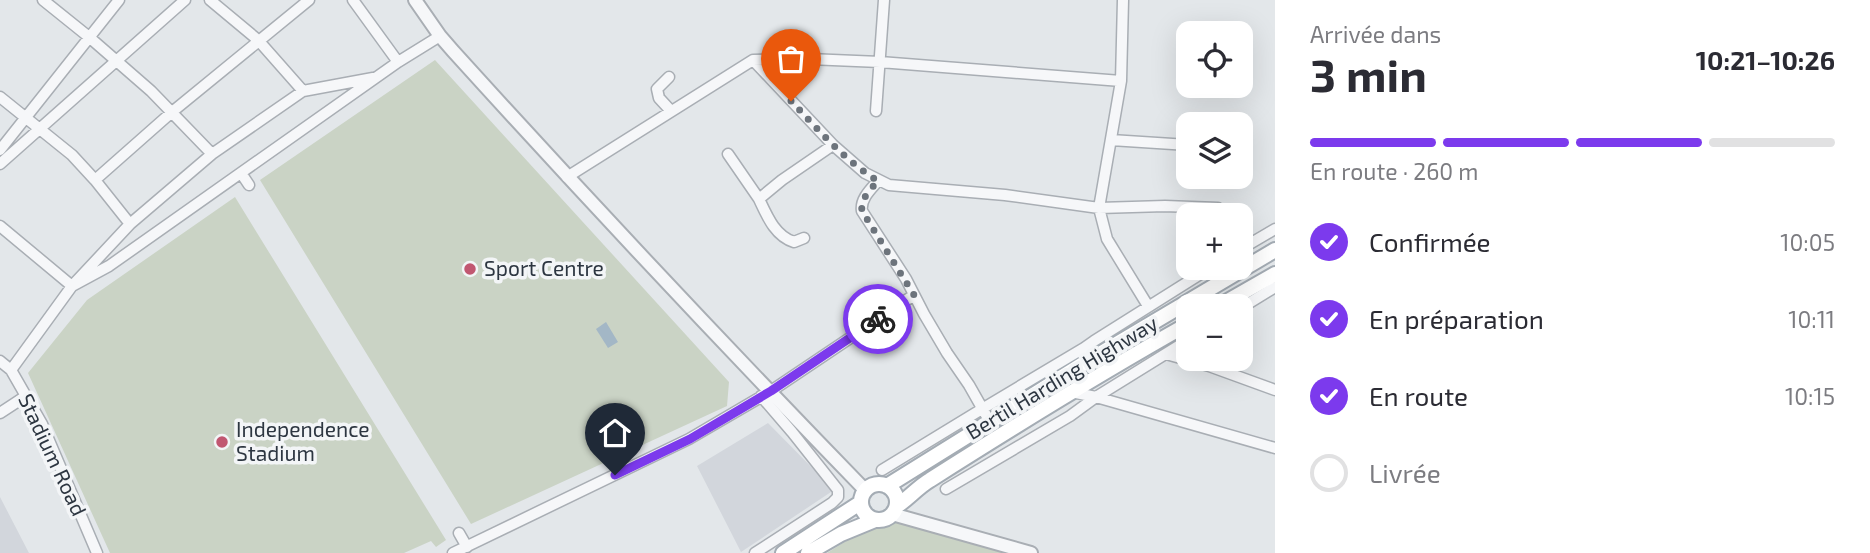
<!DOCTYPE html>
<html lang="fr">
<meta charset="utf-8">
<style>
:root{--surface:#fff;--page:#f2f2f3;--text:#2b2b33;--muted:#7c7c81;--line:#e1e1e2;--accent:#7c3aed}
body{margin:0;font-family:"Exo 2",sans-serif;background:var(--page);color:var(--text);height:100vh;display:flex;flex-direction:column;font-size:26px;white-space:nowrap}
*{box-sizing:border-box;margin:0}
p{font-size:23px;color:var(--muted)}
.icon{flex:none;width:38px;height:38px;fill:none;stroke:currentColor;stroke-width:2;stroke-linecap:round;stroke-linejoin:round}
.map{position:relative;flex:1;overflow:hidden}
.side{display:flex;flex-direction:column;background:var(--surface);width:595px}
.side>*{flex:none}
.fabs{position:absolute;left:1176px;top:21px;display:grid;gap:14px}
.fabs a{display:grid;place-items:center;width:77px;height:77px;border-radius:14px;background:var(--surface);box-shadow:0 7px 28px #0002;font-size:35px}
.pin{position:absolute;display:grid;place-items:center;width:60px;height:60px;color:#fff;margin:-72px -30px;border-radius:50% 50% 50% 0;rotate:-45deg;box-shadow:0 0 7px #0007}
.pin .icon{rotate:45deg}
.courier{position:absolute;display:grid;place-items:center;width:70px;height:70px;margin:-35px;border:5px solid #7c3aed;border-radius:50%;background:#fff;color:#222;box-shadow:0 2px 9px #0007}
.headline em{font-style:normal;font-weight:700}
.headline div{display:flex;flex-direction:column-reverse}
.headline{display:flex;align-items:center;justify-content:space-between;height:119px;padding:0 35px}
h1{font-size:46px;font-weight:700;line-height:52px}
.bar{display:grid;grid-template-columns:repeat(4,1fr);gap:10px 7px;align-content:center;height:84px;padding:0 35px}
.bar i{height:9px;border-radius:5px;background:var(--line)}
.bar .selected{background:var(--accent)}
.bar p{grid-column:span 4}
ol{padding:0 35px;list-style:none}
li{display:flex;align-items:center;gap:21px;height:77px}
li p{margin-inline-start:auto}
li .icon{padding:7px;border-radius:50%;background:var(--accent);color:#fff;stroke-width:4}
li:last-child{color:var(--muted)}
li i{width:38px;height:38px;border:4px solid var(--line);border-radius:50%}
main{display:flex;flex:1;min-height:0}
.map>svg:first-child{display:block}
.built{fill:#d2d6dc}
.green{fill:#cad3c5}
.water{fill:#a3b7c6}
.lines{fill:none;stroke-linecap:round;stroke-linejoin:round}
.minor-casing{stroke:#a9aeb4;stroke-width:13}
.tertiary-casing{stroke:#a9aeb4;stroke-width:16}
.primary-casing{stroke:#a4acb4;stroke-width:18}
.minor{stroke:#f6f7f9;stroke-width:10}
.tertiary{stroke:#f6f7f9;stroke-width:12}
.primary{stroke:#fff;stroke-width:14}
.done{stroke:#6d747c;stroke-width:7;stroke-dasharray:0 12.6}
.route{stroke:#7c3aed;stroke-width:9}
.poi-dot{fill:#c15771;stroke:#f3f5f7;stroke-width:2.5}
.labels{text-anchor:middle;stroke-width:7;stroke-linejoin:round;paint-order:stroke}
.poi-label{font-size:21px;fill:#2d3641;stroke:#f3f5f7;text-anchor:start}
.street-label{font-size:21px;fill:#2d3641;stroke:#f3f5f7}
</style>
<main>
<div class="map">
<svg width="1275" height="553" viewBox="0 0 1275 553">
<rect width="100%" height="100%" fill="#e3e7ea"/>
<!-- built -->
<path class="built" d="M768,423L834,490L741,552L697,466Z
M0,497L29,553H0Z"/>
<!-- green -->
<path class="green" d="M435,60L729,382L727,406L471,524L260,180Z
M235,197L446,540L436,547L431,541L404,553H110L28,373L87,300Z
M886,516L1005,553H827Z"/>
<!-- water -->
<path class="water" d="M606,322L618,342L608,348L596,329Z"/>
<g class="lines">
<defs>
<path id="minor" d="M43,0L89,37L151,91L212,154
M210,0L258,40L303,91
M353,0L398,62
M1123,0L1121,81L1099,208L1107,239L1148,306
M753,60L833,145L865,173L889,185L1005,195L1099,208L1165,206L1218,208L1225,215
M669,77L657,89L659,98L671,111
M0,97L72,155L95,180L130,224
M876,111L884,0
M1111,140L1188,145
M0,150L119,0
M728,154L759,199
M0,164L185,0
M241,173L249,185
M567,177L753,60L809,59L880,62L1121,81
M95,180L172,112L309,0
M878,181C871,189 860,199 862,211L906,279L924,314L947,353L969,385L990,422
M0,226L72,286L130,224L212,154L303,91L373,78
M804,238L794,242C775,236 767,216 759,199L782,180L833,145
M1241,249L1275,229
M1241,308L1275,287
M1083,353L1084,348L1094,341L1210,268
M1166,354L1209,366L1275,390
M0,361L11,370L42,424L97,553
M11,370L72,286L109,266L398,62L440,36
M1071,392L1096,397L1275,448
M0,413L26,396
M882,470L982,409L1084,348
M946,489L1070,416L1096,397L1188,340
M459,533L467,547
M453,553L689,439L771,391L914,295
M755,553L832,503L838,497V490L792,432L761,396"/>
<path id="tertiary" d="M415,0L440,36L453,51C588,200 725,346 865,490
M892,514L1031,553"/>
<path id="primary" d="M1219,306L1275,274
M861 502a18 18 0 1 1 36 0a18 18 0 1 1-36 0Z
M887,486L1083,364L1275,250
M897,506C909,498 918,487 930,480C1015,426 1101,373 1188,324
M783,553L860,503
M808,553L841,534L875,520"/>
</defs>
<!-- minor casing -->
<use href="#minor" class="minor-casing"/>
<!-- tertiary casing -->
<use href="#tertiary" class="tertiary-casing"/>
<!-- primary casing -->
<use href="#primary" class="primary-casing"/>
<!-- minor -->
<use href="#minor" class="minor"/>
<!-- tertiary -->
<use href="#tertiary" class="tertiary"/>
<!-- primary -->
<use href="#primary" class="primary"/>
</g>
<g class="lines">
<!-- done -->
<path class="done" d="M791,101C818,129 844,160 878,181C871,189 860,199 862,211L914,295L878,319"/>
<!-- route -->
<path class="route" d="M615,475L690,439L771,391L878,319"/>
</g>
<!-- markers -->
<g class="poi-dot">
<circle cx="470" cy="269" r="7"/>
<circle cx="222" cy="442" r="7"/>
</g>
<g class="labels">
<!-- poi labels -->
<g class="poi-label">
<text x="484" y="276">Sport Centre</text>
<text x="236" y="437">Independence<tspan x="236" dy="24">Stadium</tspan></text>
</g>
<!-- street labels -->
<g class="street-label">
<text transform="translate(1062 378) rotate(-31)" y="7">Bertil Harding Highway</text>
<text transform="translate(52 455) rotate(65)" y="7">Stadium Road</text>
</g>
</g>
</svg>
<div class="fabs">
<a><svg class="icon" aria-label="locate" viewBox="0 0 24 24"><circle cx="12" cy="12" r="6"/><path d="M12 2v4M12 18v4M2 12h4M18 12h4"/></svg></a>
<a><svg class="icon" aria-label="layers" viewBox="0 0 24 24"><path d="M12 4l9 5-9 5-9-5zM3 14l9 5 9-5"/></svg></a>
<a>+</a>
<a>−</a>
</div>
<div class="pin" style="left:791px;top:101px;background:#ea580c"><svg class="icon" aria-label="bag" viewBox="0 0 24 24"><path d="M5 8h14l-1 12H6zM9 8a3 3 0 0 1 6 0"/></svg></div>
<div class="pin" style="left:615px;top:475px;background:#1f2937"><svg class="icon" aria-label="home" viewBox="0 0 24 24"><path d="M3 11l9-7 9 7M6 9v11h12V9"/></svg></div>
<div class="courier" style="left:878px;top:319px"><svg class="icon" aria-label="bike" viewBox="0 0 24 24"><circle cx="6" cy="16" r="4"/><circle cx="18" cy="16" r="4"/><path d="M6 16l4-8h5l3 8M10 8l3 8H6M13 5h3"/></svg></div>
</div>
<section class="side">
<div class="headline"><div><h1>3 min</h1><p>Arrivée dans</p></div><em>10:21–10:26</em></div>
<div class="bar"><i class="selected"></i><i class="selected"></i><i class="selected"></i><i></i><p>En route · 260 m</p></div>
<ol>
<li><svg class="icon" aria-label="check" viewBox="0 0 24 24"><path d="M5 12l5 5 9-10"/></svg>Confirmée<p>10:05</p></li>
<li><svg class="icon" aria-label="check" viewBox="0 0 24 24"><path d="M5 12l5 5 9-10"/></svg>En préparation<p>10:11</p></li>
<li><svg class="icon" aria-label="check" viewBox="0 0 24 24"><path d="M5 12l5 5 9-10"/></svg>En route<p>10:15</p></li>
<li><i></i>Livrée</li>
</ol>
</section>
</main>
